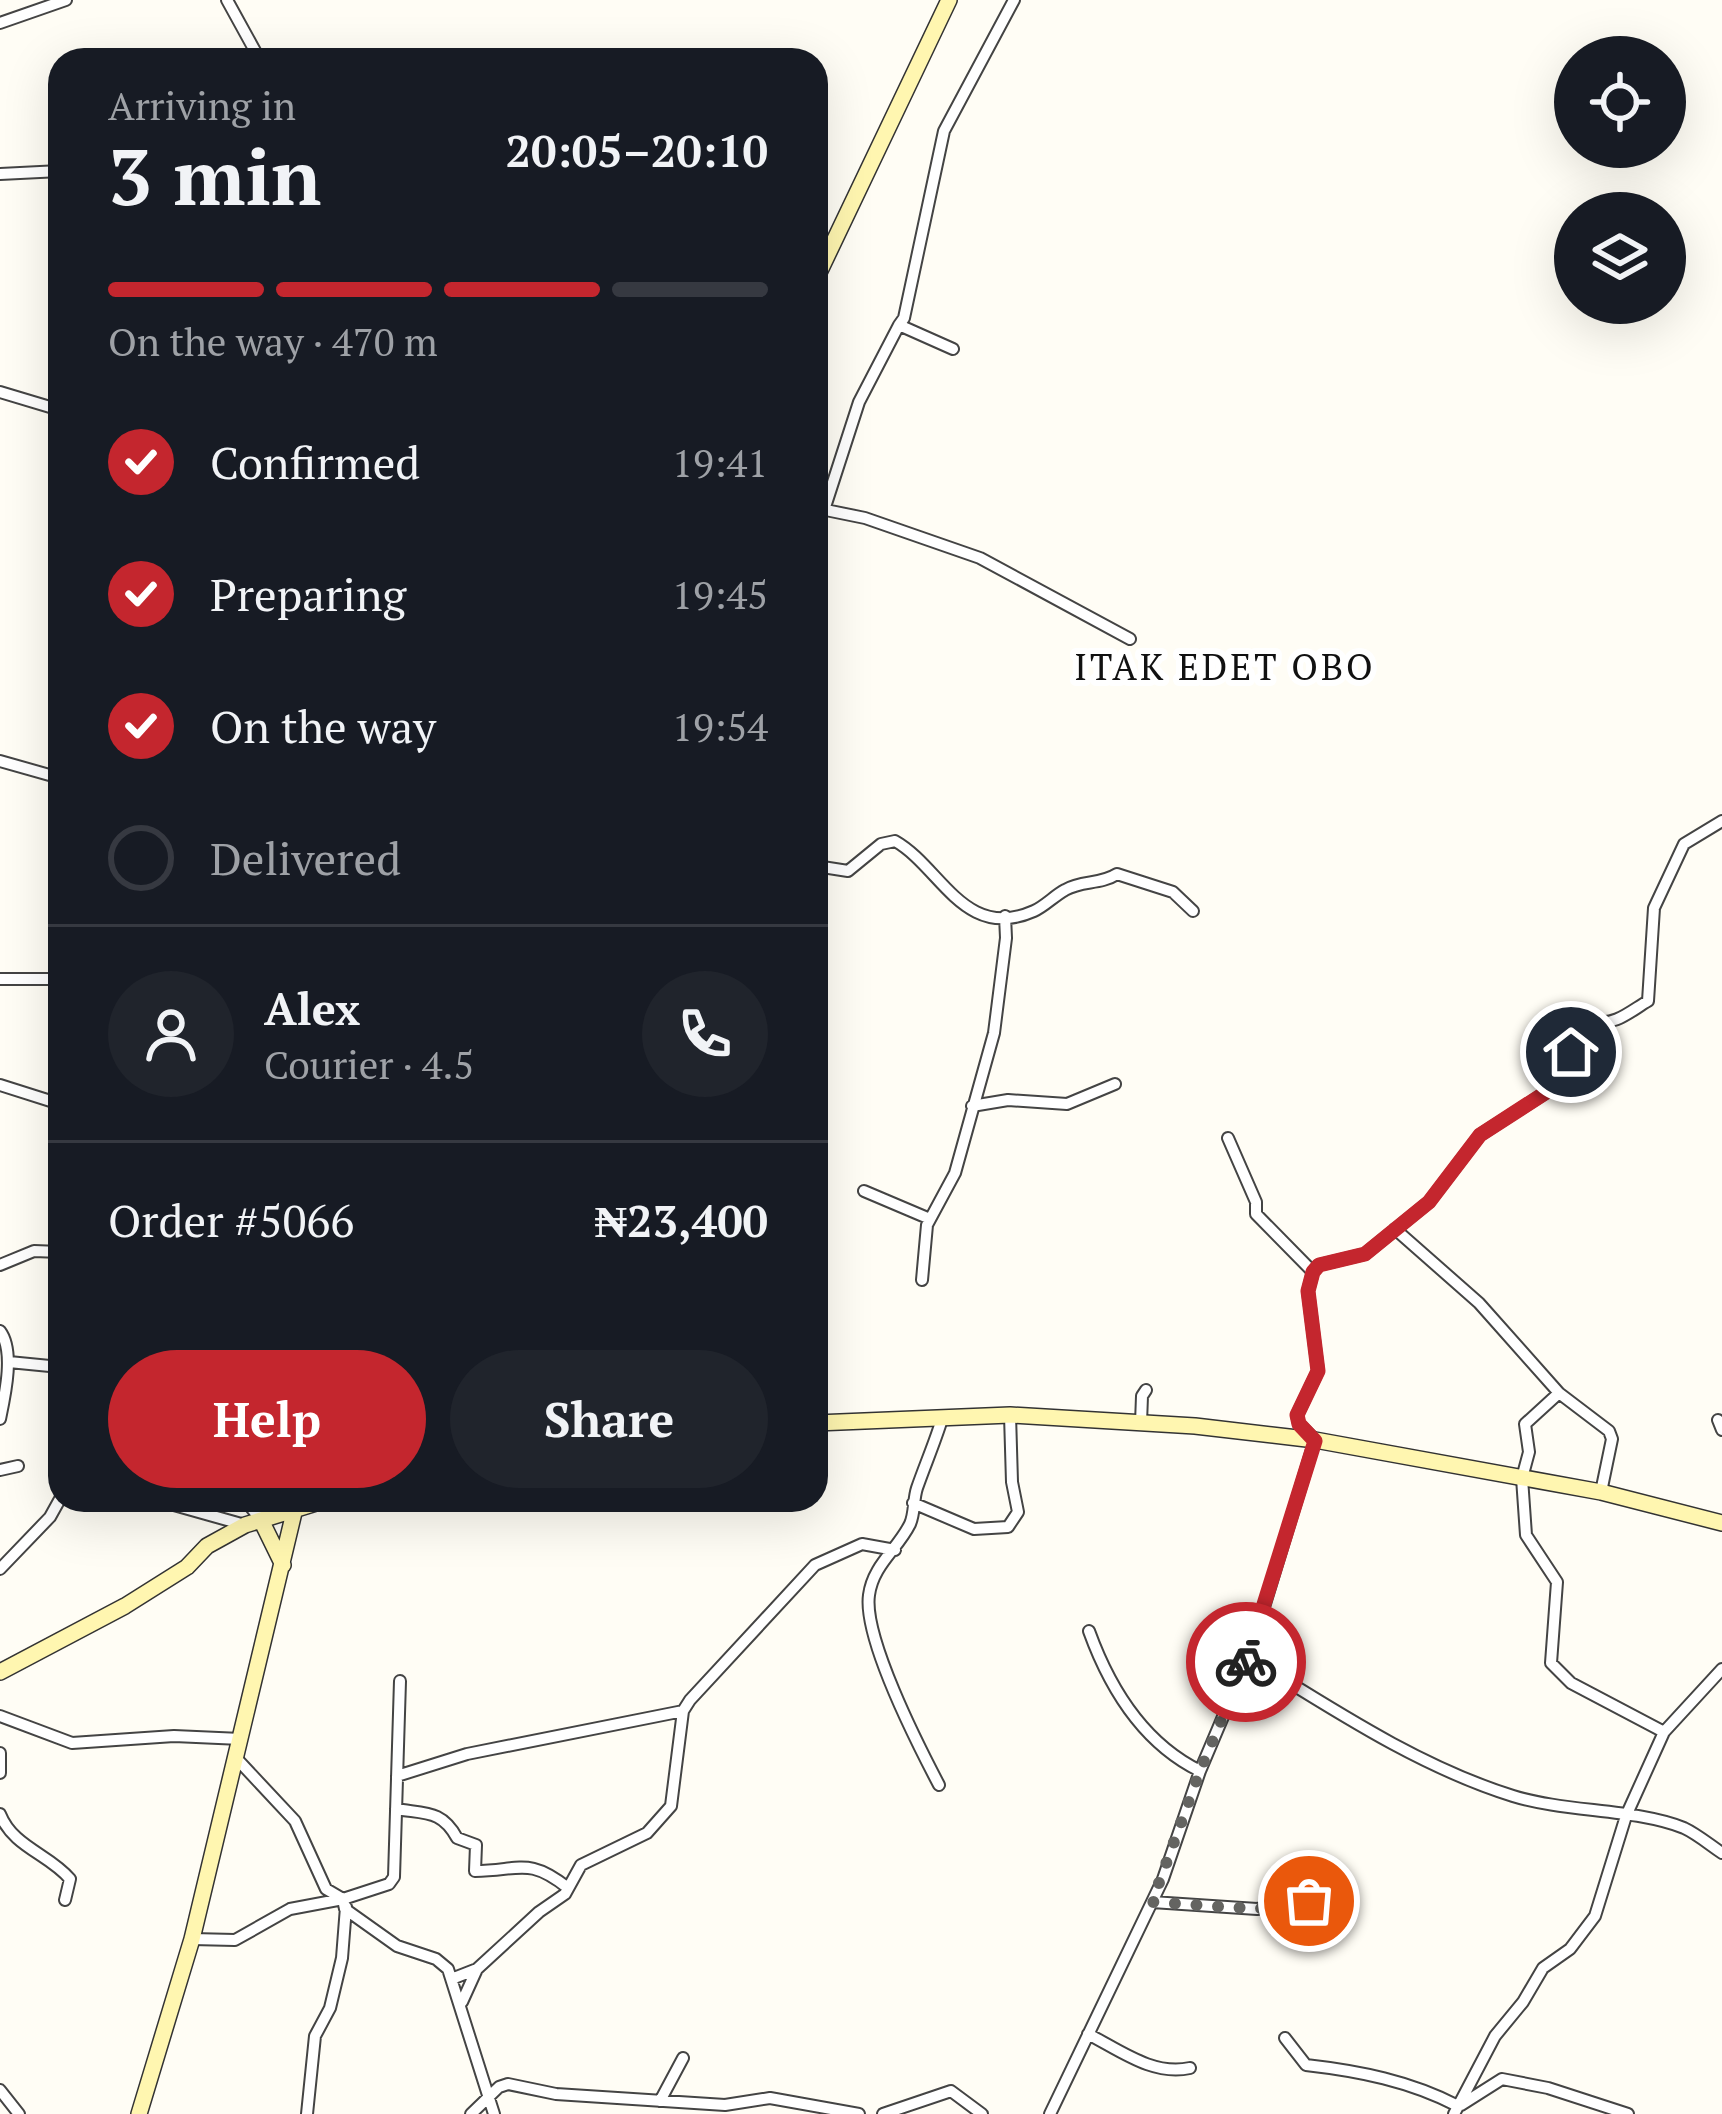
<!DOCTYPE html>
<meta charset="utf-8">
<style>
:root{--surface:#171b24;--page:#20242c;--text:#f1f3f6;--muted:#9ea1a6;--line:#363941;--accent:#c4262e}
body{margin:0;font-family:"PT Serif",serif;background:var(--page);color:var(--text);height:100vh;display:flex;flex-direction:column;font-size:45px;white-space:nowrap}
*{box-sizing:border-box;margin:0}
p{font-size:39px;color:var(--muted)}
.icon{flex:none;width:66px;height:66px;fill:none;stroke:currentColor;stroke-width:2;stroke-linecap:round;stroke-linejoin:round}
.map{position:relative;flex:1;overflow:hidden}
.details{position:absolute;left:48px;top:48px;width:780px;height:1464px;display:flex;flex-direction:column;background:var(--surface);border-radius:36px;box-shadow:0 12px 48px #0002}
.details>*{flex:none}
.controls{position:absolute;left:1554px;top:36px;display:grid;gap:24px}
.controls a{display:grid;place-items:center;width:132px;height:132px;border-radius:50%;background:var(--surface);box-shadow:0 12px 48px #0002;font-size:60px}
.pin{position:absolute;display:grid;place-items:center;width:102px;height:102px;color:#fff;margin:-51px;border:6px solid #fff;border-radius:50%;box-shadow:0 3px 12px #0007}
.courier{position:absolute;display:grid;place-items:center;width:120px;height:120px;margin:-60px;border:9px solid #c4262e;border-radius:50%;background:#fff;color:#222;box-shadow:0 3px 15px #0007}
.headline em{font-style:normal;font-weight:700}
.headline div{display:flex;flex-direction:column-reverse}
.headline{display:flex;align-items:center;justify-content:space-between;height:204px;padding:0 60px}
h1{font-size:78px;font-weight:700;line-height:90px}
.bar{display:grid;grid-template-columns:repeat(4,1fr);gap:18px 12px;align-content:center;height:144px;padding:0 60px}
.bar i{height:15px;border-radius:9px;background:var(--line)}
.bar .selected{background:var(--accent)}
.bar p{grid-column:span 4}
.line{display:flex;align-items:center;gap:30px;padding:0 60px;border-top:3px solid var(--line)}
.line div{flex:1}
.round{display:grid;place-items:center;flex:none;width:126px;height:126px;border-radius:63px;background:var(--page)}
ol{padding:0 60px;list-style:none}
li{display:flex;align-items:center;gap:36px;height:132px}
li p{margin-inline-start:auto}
li .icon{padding:12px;border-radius:50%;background:var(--accent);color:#fff;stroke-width:4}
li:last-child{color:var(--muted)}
li i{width:66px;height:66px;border:6px solid var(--line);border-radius:50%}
.action{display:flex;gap:24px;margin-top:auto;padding:24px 60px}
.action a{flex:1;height:138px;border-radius:72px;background:var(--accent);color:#fff;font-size:48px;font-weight:700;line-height:138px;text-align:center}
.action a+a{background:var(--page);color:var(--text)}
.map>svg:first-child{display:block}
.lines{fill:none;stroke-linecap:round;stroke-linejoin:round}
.street-casing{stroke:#444;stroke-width:14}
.secondary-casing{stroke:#333;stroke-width:18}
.street{stroke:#fff;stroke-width:10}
.secondary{stroke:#fff6b0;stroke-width:15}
.done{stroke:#646461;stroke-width:12;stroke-dasharray:0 21.6}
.route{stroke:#c4262e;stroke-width:15}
.labels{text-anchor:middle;stroke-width:12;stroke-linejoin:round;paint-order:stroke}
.quarter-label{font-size:36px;letter-spacing:3px;fill:#111;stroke:#fff}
</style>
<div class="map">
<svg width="1722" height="2114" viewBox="0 0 1722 2114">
<rect width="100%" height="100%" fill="#fffdf5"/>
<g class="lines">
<defs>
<path id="street" d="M227,0L260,60
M0,23L66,0
M0,174L60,171
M899,325L904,318L944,131L1014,0
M0,392L60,410
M825,507L859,402L899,325L953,349
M816,508L865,518L980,558L1130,639
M0,761L60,778
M816,866L848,871L881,844L895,841C941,867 964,942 1034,911C1045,906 1054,896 1065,890C1082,880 1100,885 1117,874L1173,892L1193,911
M0,979H60
M0,1085L60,1104
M972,1106L1008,1100L1067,1104L1115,1084
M1228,1138L1256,1202V1214L1313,1272
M864,1191L930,1219
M1395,1229L1479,1303L1559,1393L1525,1424L1529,1452L1522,1478L1526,1535L1557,1582L1551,1663L1571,1683L1664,1732
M0,1265L34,1251L60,1252
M922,1280L927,1225L955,1173L994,1033L1006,938L1005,916
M0,1331C15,1351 5,1395 0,1419
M9,1362L60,1367
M1559,1393L1609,1431L1612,1439L1601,1492
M1718,1420L1722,1430
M1141,1423L1142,1396L1146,1390
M0,1470L18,1466
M156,1500L245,1525
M245,1500L261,1520
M913,1503L974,1529L1008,1527L1018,1512L1012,1482L1010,1415
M0,1569L50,1517L60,1499
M1089,1631C1110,1689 1143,1743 1200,1771
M1250,1653L1261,1665C1340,1714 1423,1768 1513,1796C1564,1812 1638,1809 1684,1828C1697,1834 1710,1845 1722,1853
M0,1716L72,1743L174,1736L241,1739
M0,1753V1773
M237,1759L295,1821L326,1889L343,1899L389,1884L394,1877L400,1681
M397,1776L467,1754L683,1711
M939,1785C918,1745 863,1637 869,1595C873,1565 897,1550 910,1524C915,1513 913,1500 917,1488C925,1465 935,1442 942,1419
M396,1809C426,1814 442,1810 457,1838L476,1845L475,1871C519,1871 528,1856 568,1888
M0,1814C13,1847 49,1854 70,1879L65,1900
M1152,1902L1257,1909L1309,1901
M192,1939L235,1940L290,1909L343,1899L345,1909L397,1946L436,1959L448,1969L494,2114
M454,1978L477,1969L539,1912L565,1894L581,1865L647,1833L671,1806L683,1711L690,1700L815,1565L862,1544L895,1550
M462,2002L477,1969
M1088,2034C1121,2051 1153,2076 1190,2068
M1285,2038L1306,2065C1359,2071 1410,2081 1458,2106
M0,2090L19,2114
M660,2101L683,2058
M1461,2105L1502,2079L1548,2088L1628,2114
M307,2114L315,2036L330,2008L342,1958L346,1907
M471,2114L499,2087L508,2084L556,2094L725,2105L770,2098L859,2114
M883,2114L951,2091L982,2114
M1050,2114L1163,1879L1200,1771L1250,1653L1315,1440L1299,1424L1297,1415L1318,1371L1308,1291L1313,1272L1319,1265L1365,1254L1429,1202L1480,1135L1545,1093L1562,1068L1580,1027L1595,1021C1614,1027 1632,1010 1648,1001L1654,908L1684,844L1722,821
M1454,2114L1495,2036L1523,2002L1543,1968L1570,1949L1595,1916L1626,1816L1664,1732L1722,1669"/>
<path id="secondary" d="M816,279L949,0
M816,1423L1010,1415L1195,1426L1315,1440L1601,1492L1722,1523
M261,1520L283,1565
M0,1672L125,1606L187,1567L207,1546L245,1525L326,1500
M139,2114L192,1939L297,1500"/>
</defs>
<!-- street casing -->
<use href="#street" class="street-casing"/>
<!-- secondary casing -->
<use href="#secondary" class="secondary-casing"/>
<!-- street -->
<use href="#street" class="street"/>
<!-- secondary -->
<use href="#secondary" class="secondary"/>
</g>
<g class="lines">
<!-- done -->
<path class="done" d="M1246,1662L1200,1771L1152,1902L1257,1909L1309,1901"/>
<!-- route -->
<path class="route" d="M1246,1662L1315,1441L1299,1424L1297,1415L1318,1371L1308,1291L1313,1272L1319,1265L1365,1254L1429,1202L1480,1135L1545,1093L1571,1052"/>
</g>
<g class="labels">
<!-- quarter labels -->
<g class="quarter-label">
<text x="1225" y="680">ITAK EDET OBO</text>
</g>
</g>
</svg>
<div class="controls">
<a><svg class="icon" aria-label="locate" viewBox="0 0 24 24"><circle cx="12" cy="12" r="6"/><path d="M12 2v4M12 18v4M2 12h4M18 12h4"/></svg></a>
<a><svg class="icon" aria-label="layers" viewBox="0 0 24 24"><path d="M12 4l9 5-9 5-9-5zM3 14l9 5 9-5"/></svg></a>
</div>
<div class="pin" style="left:1309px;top:1901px;background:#ea580c"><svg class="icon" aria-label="bag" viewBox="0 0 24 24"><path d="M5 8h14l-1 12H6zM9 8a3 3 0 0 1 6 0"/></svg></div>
<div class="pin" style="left:1571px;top:1052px;background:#1f2937"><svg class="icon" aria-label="home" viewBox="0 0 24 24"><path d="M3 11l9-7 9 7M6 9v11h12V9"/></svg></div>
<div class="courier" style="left:1246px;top:1662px"><svg class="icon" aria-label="bike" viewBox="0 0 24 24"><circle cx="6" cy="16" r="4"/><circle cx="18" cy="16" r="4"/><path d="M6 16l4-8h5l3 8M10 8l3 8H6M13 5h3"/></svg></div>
<section class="details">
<div class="headline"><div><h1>3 min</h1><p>Arriving in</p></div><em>20:05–20:10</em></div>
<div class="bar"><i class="selected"></i><i class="selected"></i><i class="selected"></i><i></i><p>On the way · 470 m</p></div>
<ol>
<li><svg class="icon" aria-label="check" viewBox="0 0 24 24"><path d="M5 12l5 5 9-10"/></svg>Confirmed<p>19:41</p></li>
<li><svg class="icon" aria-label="check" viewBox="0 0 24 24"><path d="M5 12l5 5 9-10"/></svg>Preparing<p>19:45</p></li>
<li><svg class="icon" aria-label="check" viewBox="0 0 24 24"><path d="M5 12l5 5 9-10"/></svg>On the way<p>19:54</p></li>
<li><i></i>Delivered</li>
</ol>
<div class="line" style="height:216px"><a class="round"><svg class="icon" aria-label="person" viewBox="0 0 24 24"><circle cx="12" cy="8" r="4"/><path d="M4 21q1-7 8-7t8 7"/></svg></a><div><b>Alex</b><p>Courier · 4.5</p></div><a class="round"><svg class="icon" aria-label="phone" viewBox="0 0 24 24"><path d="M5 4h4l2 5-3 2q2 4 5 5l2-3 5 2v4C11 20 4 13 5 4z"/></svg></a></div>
<div class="line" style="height:156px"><div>Order #5066</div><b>₦23,400</b></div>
<div class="action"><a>Help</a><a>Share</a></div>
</section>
</div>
